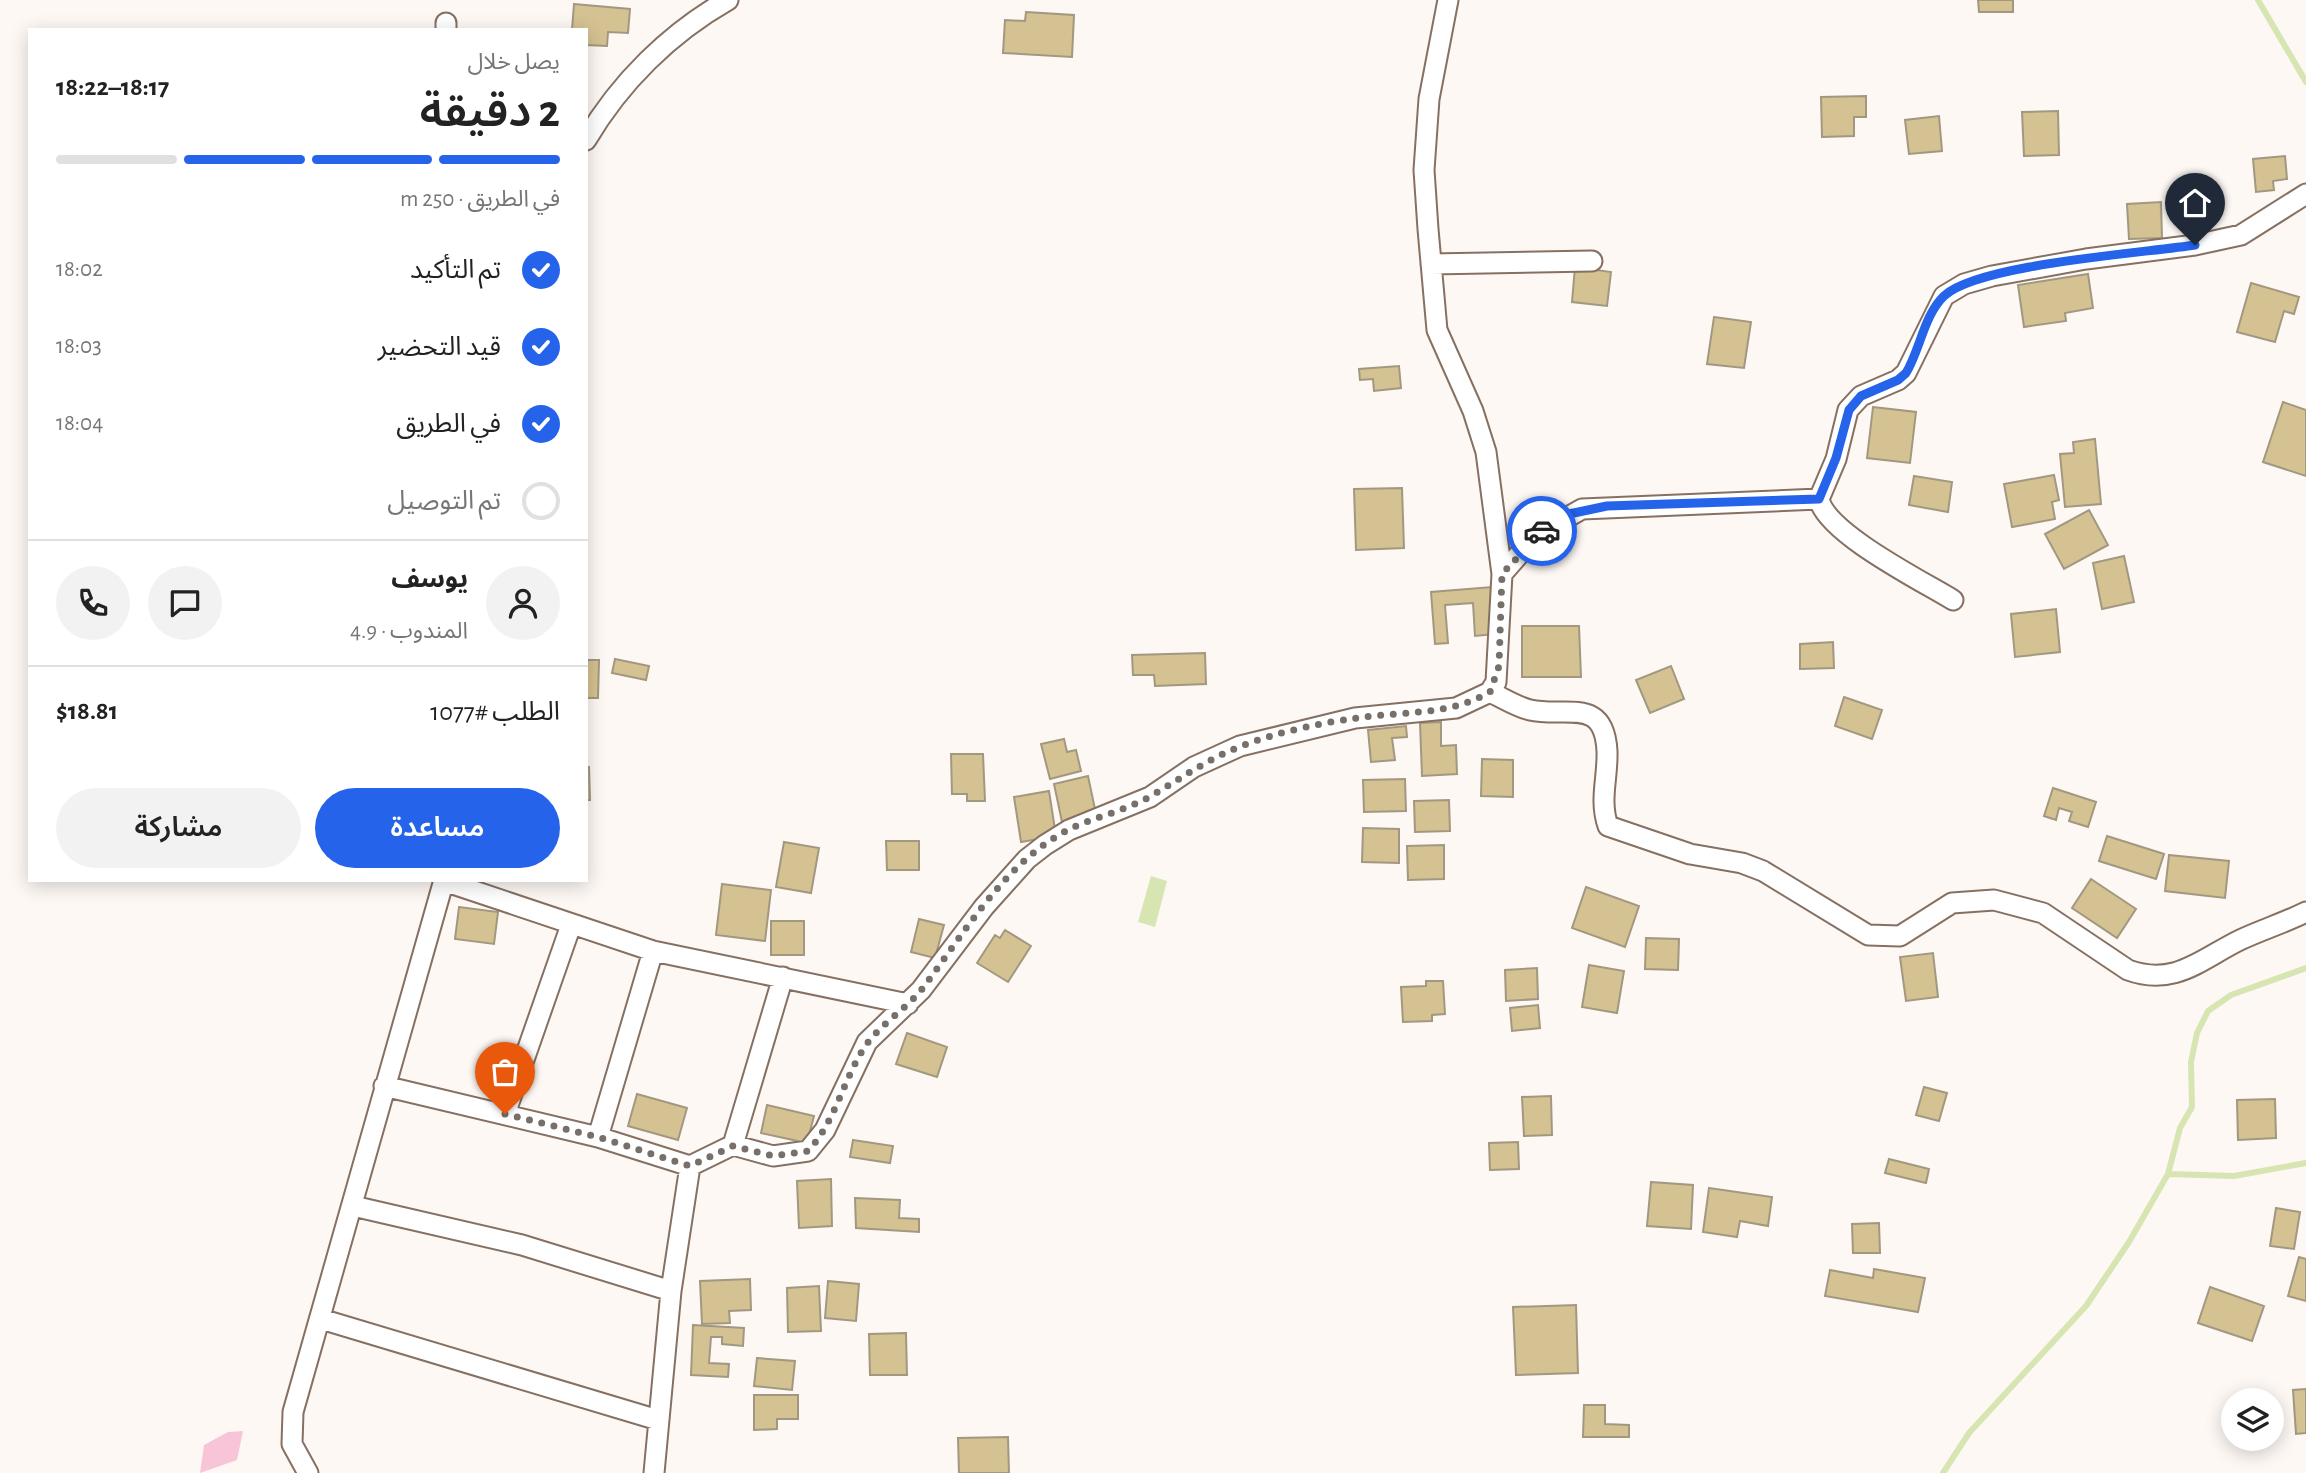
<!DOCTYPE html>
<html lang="ar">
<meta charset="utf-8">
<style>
:root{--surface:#fff;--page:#f2f2f2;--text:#222;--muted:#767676;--line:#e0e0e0;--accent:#2563eb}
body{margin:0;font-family:"Alegreya Sans","Noto Sans Arabic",sans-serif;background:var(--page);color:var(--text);direction:rtl;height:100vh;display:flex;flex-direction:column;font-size:26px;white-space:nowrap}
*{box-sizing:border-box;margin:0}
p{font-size:23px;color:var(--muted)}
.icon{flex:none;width:38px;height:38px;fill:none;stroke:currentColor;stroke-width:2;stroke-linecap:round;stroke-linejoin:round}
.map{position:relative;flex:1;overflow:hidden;direction:ltr}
.sheet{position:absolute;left:28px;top:28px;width:560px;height:854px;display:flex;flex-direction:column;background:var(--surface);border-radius:0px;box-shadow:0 4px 18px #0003;direction:rtl}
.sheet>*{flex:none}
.tools{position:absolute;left:2221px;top:1388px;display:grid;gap:14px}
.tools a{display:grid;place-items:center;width:63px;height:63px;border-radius:50%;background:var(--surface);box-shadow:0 4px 18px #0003;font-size:35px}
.pin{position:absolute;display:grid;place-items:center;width:60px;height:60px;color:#fff;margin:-72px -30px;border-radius:50% 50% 50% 0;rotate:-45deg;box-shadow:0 0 7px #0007}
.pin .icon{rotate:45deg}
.courier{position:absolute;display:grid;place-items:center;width:70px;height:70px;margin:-35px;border:5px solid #2563eb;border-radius:50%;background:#fff;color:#222;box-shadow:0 2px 9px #0007}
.summary em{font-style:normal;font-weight:600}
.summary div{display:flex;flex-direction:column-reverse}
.summary{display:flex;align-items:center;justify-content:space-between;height:119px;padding:0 28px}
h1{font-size:46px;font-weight:600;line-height:52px}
.bar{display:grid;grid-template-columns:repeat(4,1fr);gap:10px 7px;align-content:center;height:84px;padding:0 28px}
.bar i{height:9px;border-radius:5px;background:var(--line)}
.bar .selected{background:var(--accent)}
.bar p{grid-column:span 4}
.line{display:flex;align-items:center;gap:18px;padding:0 28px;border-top:2px solid var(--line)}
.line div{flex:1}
.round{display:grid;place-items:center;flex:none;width:74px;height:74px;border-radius:37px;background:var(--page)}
ol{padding:0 28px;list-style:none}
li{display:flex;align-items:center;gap:21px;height:77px}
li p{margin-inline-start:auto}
li .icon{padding:7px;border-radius:50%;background:var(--accent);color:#fff;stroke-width:4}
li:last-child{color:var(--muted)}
li i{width:38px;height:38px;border:4px solid var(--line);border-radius:50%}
.action{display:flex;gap:14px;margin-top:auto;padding:14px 28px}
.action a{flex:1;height:80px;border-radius:42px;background:var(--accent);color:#fff;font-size:28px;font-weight:600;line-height:80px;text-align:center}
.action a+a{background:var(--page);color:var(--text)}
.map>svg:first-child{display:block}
.green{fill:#f8c5d8}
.water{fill:#d7e5b3}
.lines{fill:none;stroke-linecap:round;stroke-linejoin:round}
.stream{stroke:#d7e5b3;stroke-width:6}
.building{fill:#d5c292;stroke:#a29880;stroke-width:2}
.street-casing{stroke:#867061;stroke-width:23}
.street{stroke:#fff;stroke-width:19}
.done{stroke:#77706a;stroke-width:7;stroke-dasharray:0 12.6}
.route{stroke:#2563eb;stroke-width:9}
</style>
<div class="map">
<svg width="2306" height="1473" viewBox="0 0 2306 1473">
<rect width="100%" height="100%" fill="#fdf8f4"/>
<!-- green -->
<path class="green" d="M243,1431L237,1460L200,1473L204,1445L228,1432Z"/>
<!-- water -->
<path class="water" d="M1151,876L1167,881L1155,927L1138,922Z"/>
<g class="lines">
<!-- stream -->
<path class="stream" d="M2258,0L2306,82
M2168,1174L2234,1176L2306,1163
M1943,1473L1969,1433L2086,1306L2129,1242L2168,1174L2180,1128L2192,1107L2191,1062L2197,1033L2208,1011L2231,995L2306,968"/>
</g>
<!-- building -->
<path class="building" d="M1978,0H2013V12H1979Z
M574,4L630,9L628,33L608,32L607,46L586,45V30H572Z
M1026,12L1074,15L1072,57L1003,53L1005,20L1025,21Z
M1866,96V117H1854V136L1822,137L1821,97Z
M2058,111L2059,155L2024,156L2022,112Z
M1939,116L1942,151L1909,154L1905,120Z
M2285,156L2287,179L2273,181L2274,190L2256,192L2253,159Z
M2161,202L2162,238L2129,239L2127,204Z
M1575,267L1611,272L1607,306L1572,302Z
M2088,274L2093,308L2065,313L2066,321L2024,327L2018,285Z
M2251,283L2299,297L2294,314L2284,311L2275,342L2237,332Z
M1714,317L1751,322L1744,368L1707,364Z
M1399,366L1401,388L1374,391L1373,379L1360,380L1359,369Z
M2283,402L2306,410V476L2263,462Z
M1873,407L1916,412L1910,463L1867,458Z
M2095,439L2101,504L2065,507L2060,454L2074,453L2073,442Z
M2054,475L2059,500L2052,502L2055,519L2012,527L2004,484Z
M1914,476L1952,482L1948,512L1909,505Z
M1402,488L1404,548L1356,550L1354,489Z
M2089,510L2108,545L2064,569L2045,534Z
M2124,556L2134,602L2102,609L2093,563Z
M1492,587L1495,634L1475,636L1473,603L1445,605L1448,643L1435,644L1431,592Z
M2056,609L2060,652L2015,657L2011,614Z
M1522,626H1579L1581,677H1522Z
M1833,642L1834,668L1800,669V644Z
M1205,653L1206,684L1155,686L1154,675H1133L1132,655Z
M615,659L649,666L646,680L612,673Z
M586,660H599L598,698H586Z
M1671,666L1684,699L1650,713L1636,680Z
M1844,697L1882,710L1872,739L1835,726Z
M1441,722V746L1456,745L1457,774L1422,776L1420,723Z
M1406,726L1407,737L1392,738L1395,760L1371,762L1368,730Z
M1064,739L1067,752L1076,750L1081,771L1050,779L1041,744Z
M951,754H983L985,801H967V794H952Z
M1482,759L1513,760V797L1481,796Z
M586,767H589L590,800H586Z
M1088,776L1096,814L1062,822L1054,784Z
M1405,779L1406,811L1364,812L1363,780Z
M2053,788L2096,802L2088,827L2069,821L2072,812L2059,808L2056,820L2044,816Z
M1049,791L1056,836L1021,842L1014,797Z
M1449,800L1450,831L1415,832L1414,801Z
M1363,828L1399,829V863L1362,862Z
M2107,836L2164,854L2156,879L2099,861Z
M886,841H919V870H887Z
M784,842L819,848L811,893L776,887Z
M1444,845V879L1408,880L1407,846Z
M2169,855L2229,861L2225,898L2165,891Z
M2091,879L2136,909L2117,938L2072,908Z
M722,884L771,890L765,941L716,935Z
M1586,887L1639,906L1625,947L1572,928Z
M459,907L498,912L494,944L455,939Z
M919,919L944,925L935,958L911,952Z
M771,921H804V955H771Z
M1005,930L1031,946L1008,982L977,963L995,935L1000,938Z
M1646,938L1679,939L1678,970L1645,969Z
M1933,953L1938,997L1906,1001L1900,957Z
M1589,965L1624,971L1617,1013L1582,1007Z
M1537,968L1538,999L1506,1001L1505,970Z
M1426,981H1443L1445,1014L1432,1015V1021L1403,1022L1401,987L1426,986Z
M1538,1005L1540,1028L1512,1031L1510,1008Z
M907,1033L947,1047L937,1077L896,1064Z
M1924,1087L1947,1093L1939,1121L1916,1115Z
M637,1094L687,1108L678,1140L628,1126Z
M1551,1096L1552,1135L1524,1136L1522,1097Z
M2275,1099L2276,1138L2238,1140L2237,1100Z
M767,1105L814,1116L807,1143L761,1133Z
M853,1140L893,1146L890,1163L850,1157Z
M1518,1142L1519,1169L1490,1170L1489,1143Z
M1889,1159L1929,1169L1926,1183L1885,1173Z
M831,1179L832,1226L799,1228L797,1181Z
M1651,1182L1693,1185L1691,1229L1647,1226Z
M1709,1188L1772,1197L1768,1226L1740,1221L1737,1237L1703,1232Z
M855,1198L900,1200L899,1218L919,1219V1232L856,1228Z
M2276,1208L2300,1212L2294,1249L2270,1246Z
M1879,1223L1880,1253H1853L1852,1224Z
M2299,1257L2306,1259V1301L2288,1296Z
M1874,1269L1925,1278L1918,1312L1825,1296L1830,1270L1873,1278Z
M750,1279L751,1310L729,1311L730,1323L702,1324L700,1281Z
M828,1281L859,1284L856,1321L825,1318Z
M819,1286L821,1331L788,1332L787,1288Z
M2210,1287L2264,1306L2252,1341L2198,1323Z
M1576,1305L1578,1373L1516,1375L1513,1307Z
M693,1325L744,1328L743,1346L722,1344V1337H711L709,1363L729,1364L728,1377L691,1375Z
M906,1333L907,1375H870L869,1334Z
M757,1358L795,1361L792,1390L754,1386Z
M2306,1389V1433L2296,1434L2293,1390Z
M754,1395H798V1419H777V1429L754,1430Z
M1584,1405H1605V1424L1629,1425V1437H1583Z
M1008,1437L1009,1473H959L958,1438Z"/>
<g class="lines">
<defs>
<path id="street" d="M446,23V30
M586,140C620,82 670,33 728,0
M1431,264L1592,261
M1502,574L1536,535L1582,509L1819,499
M1953,600C1922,581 1826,533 1819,499L1836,459L1848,410L1861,396L1898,380L1906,373L1944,296L1964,284L1992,276L2086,259L2195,245L2241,235L2306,194
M1490,692C1503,698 1517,707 1530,710C1567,718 1604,696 1607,751C1608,778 1599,800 1608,826L1690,854L1742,863L1763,871L1868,935L1900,936L1952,903L1994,900L2043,913L2128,970C2175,987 2201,959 2240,940C2261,930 2284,923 2306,912
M444,881L653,951L908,1004
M384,1086L598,1137L690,1166
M505,1114L571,925
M598,1137L653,951
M733,1145L783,977
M353,1206L522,1245L671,1291
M321,1319L658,1420
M308,1473L292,1444L293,1412L444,880
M654,1473L671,1291L690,1166L733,1145L773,1156L808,1151L825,1130L867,1042L921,990L984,907L1027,859L1045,845L1069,830L1150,797L1194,767L1240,746L1355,718L1456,708L1490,692L1496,682L1502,574L1486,452L1473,411L1437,330L1428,229L1424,170L1429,99L1448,0"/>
</defs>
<!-- street casing -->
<use href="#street" class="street-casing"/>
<!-- street -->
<use href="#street" class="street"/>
</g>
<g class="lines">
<!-- done -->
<path class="done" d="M505,1114L598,1137L690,1166L733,1146L773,1156L808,1151C836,1121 843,1079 866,1045C881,1024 906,1009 922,989C964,934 1004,863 1068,830C1094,817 1125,811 1151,796C1180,779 1206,760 1239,747C1274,733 1319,723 1357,718C1402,711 1449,716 1490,692L1499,666L1502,574L1542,531"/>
<!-- route -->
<path class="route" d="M1542,531L1569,514L1607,506L1819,499L1836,458L1849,410L1861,396L1898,380L1906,373C1920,350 1924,315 1944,296C1978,264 2144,253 2195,245"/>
</g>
</svg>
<div class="tools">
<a><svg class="icon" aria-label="layers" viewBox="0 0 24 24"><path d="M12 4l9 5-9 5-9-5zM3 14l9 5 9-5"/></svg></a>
</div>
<div class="pin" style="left:505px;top:1114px;background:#ea580c"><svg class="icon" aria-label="bag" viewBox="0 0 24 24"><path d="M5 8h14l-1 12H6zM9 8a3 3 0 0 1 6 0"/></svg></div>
<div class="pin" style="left:2195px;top:245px;background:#1f2937"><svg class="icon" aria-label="home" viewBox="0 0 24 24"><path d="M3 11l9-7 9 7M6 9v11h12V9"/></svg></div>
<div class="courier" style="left:1542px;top:531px"><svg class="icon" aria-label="car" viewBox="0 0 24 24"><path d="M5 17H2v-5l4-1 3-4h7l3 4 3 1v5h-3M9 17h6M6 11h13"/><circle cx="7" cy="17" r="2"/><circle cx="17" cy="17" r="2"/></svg></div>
<section class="sheet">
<div class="summary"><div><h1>2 دقيقة</h1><p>يصل خلال</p></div><em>18:17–18:22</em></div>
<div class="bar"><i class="selected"></i><i class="selected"></i><i class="selected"></i><i></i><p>في الطريق · 250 m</p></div>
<ol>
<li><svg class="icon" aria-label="check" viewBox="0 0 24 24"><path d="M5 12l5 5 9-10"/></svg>تم التأكيد<p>18:02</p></li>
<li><svg class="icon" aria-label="check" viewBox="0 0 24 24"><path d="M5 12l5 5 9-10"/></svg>قيد التحضير<p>18:03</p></li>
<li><svg class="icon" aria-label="check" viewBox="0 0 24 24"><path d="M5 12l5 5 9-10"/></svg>في الطريق<p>18:04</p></li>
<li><i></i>تم التوصيل</li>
</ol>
<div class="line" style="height:126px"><a class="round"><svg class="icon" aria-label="person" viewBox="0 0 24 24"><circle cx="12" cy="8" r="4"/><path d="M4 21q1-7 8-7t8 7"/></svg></a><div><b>يوسف</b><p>المندوب · 4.9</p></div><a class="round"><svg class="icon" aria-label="chat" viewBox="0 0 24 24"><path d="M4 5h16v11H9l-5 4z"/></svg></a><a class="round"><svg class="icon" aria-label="phone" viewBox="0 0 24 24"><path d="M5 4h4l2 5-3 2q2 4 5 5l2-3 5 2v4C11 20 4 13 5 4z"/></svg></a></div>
<div class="line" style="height:91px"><div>الطلب #1077</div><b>$18.81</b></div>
<div class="action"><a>مساعدة</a><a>مشاركة</a></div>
</section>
</div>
